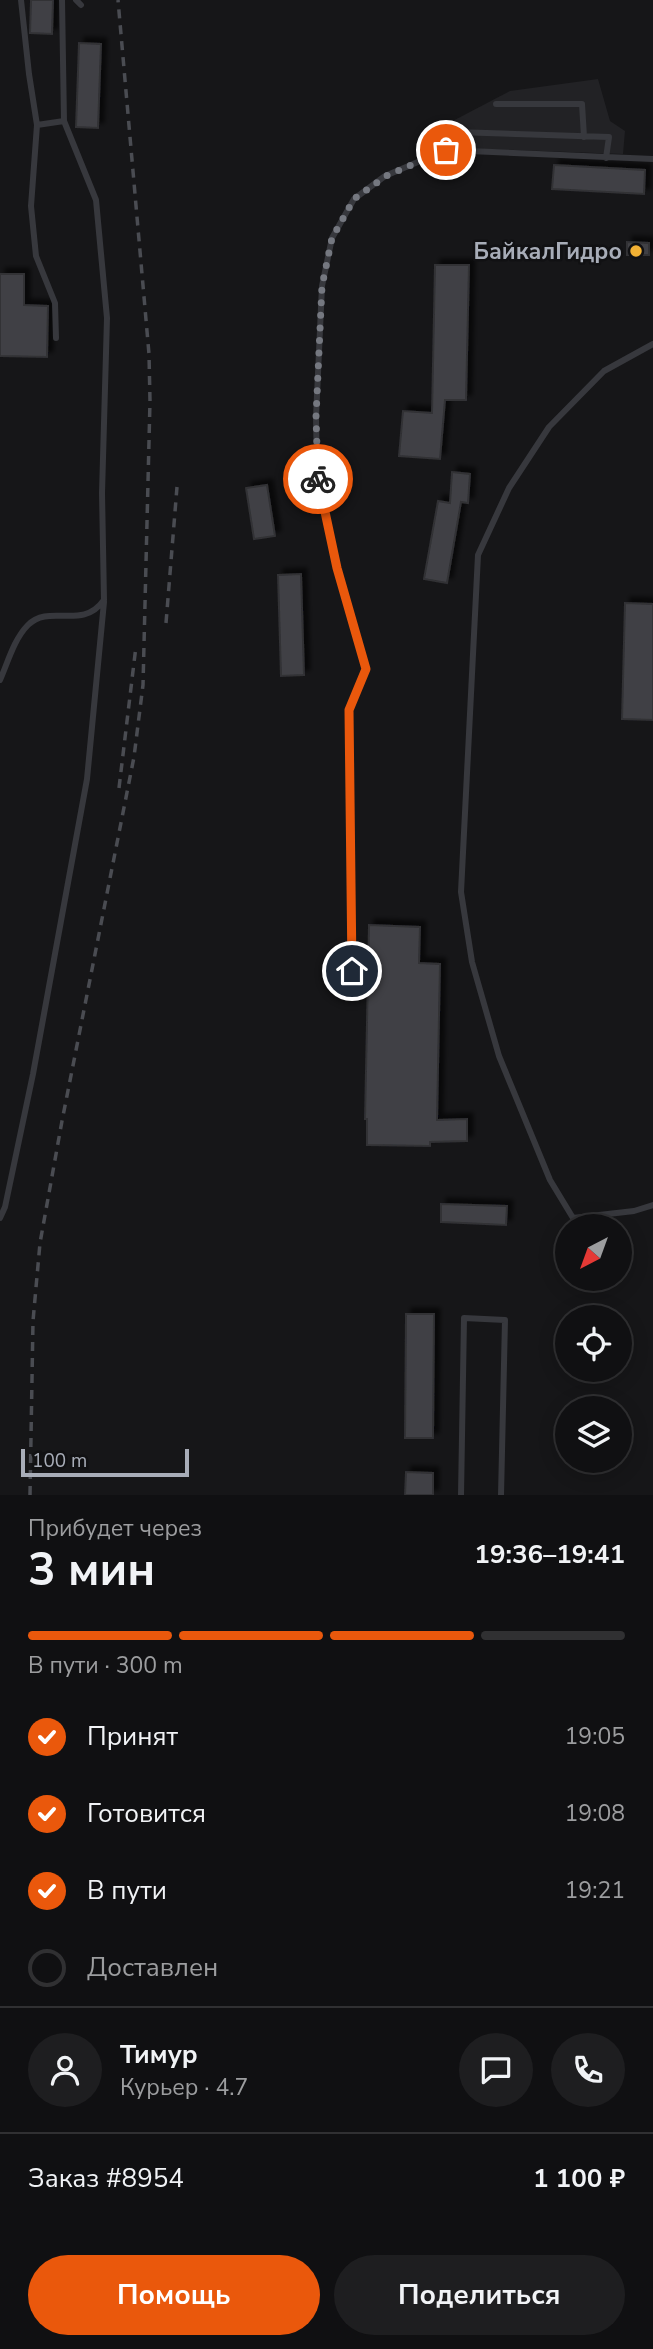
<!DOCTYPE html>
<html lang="ru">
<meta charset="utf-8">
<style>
:root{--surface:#101012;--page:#1e1e20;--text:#f1f3f6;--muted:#9c9d9f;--line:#303032;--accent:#ea580c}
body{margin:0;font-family:"Nunito Sans",sans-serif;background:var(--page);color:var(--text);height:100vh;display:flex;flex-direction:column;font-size:26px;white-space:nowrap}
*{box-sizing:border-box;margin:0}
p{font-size:23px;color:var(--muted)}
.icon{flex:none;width:38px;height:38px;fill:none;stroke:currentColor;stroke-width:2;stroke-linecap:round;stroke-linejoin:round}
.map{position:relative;height:1495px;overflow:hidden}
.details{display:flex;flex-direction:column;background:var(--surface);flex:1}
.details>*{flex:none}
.needle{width:46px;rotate:221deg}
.controls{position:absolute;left:555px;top:1214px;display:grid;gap:14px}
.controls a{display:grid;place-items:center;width:77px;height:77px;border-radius:50%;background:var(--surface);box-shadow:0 4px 18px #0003,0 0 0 2px var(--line);font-size:35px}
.scale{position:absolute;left:21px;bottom:18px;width:168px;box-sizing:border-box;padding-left:7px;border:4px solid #a8adb8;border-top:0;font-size:19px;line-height:24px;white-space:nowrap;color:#a8adb8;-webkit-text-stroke:5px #111113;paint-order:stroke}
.pin{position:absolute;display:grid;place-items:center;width:60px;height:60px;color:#fff;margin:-30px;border:4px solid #fff;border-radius:50%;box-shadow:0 2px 7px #0007}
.courier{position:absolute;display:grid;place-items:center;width:70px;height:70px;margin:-35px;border:5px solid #ea580c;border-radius:50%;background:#fff;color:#222;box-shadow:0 2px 9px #0007}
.overview em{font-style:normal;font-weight:700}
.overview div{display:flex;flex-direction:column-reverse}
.overview{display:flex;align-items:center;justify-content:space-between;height:119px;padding:0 28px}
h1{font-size:46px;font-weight:700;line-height:52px}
.bar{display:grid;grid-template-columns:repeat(4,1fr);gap:10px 7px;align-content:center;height:84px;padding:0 28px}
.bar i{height:9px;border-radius:5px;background:var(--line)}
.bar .active{background:var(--accent)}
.bar p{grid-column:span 4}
.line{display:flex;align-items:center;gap:18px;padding:0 28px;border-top:2px solid var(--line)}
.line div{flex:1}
.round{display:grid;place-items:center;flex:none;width:74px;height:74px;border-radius:37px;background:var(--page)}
ol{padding:0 28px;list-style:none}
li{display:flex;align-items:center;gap:21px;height:77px}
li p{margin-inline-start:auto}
li .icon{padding:7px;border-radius:50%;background:var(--accent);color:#fff;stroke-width:4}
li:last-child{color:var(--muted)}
li i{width:38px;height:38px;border:4px solid var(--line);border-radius:50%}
.button{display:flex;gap:14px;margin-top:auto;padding:14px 28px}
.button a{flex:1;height:80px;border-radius:42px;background:var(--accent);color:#fff;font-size:28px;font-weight:700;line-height:80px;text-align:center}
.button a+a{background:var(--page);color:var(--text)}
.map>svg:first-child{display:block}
.built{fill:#222225}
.building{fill:#404145;stroke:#303034;stroke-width:2;filter:url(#shadow)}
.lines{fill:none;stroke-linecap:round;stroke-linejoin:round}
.service{stroke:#37383d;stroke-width:6}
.rail{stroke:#4a4c52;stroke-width:3.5;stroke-dasharray:9 7;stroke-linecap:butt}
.done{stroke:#757880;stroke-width:7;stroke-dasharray:0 12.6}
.route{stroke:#ea580c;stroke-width:9}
.poi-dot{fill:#f2b134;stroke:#111113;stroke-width:2.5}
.labels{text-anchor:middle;stroke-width:5;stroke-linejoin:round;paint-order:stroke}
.poi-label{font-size:23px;font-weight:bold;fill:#a8adb8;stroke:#111113;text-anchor:end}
</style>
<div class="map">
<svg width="653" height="1495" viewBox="0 0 653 1495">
<defs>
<filter id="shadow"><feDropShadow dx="5.5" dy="-5.5" stdDeviation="2" flood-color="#0009"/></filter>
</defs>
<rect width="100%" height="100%" fill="#161618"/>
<!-- built -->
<path class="built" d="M598,79L610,121L625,131L623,154L457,148L426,135L510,91Z"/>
<!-- building -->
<path class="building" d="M31,0H53L52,34L30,33Z
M79,43L101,44L98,128L76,127Z
M554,165L645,170L644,194L552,189Z
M627,242L649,243V255H627Z
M435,265H469L466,400H445L440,459L399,456L403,411L432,413Z
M0,274H24V305L48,306L47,357L0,356Z
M452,472L470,474L468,503L461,502L447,583L424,579L438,501L450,503Z
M267,485L275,536L254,539L246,488Z
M301,574L304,675L281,676L278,575Z
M625,603L653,604V720L622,719Z
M369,925L420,927L419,963L440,964L437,1120L467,1119V1141L430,1142V1146L367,1145V1119H365Z
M441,1204L507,1206L506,1225L441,1222Z
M406,1314H434L433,1438H405Z
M406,1472L433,1473V1495H405Z"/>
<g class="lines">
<!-- service -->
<path class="service" d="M21,0L29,74L37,125L31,206L36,256L55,303L56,338
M62,0L64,121
M76,0L81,5
M496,104H582L584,137
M455,132L609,137L606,158
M653,344L604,371L549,427L509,488L478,555L461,892L472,962L499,1056L550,1180L573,1218L634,1211L653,1205
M0,680C8,662 14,639 28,625C50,603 82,631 104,600L102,493L107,318L96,200L64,121L37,125
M352,971L349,711L367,669L337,568L317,472L316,417L322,286L332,238L354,199L385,176L446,150L653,159
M0,1218L5,1207L33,1074L87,779L104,602
M461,1495L464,1318L505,1320L501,1495"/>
<!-- rail -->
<path class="rail" d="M166,623L177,487
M119,788L136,646
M30,1495L33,1321L40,1243L62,1121L134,757L143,685L150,401L149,354L118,0"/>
</g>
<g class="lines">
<!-- done -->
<path class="done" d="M318,479L316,417L322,286L332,238L354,199L386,176L446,150"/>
<!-- route -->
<path class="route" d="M318,479L337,568L366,669L349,710L352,971"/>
</g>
<!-- markers -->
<circle class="poi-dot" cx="636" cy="251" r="7"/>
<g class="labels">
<!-- poi labels -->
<g class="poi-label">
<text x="622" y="259">БайкалГидро</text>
</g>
</g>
</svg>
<div class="controls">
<a><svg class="needle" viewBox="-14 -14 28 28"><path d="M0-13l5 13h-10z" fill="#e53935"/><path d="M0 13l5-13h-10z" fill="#9c9d9f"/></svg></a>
<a><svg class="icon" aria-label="locate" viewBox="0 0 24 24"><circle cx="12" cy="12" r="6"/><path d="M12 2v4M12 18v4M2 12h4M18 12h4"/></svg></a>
<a><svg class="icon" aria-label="layers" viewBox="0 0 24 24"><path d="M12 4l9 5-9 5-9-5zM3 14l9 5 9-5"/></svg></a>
</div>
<div class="scale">100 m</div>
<div class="pin" style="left:446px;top:150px;background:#ea580c"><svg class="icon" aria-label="bag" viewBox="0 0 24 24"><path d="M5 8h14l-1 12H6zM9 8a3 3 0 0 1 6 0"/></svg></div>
<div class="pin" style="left:352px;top:971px;background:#1f2937"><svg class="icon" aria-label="home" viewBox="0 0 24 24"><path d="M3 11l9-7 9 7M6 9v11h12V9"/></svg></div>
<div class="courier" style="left:318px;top:479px"><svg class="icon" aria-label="bike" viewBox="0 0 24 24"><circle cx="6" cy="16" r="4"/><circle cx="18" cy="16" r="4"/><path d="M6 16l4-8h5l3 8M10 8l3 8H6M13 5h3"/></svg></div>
</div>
<section class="details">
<div class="overview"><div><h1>3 мин</h1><p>Прибудет через</p></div><em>19:36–19:41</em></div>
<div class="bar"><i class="active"></i><i class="active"></i><i class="active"></i><i></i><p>В пути · 300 m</p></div>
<ol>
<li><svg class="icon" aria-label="check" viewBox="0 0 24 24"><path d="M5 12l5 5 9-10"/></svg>Принят<p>19:05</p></li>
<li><svg class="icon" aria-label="check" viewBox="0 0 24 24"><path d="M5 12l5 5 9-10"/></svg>Готовится<p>19:08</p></li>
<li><svg class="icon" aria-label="check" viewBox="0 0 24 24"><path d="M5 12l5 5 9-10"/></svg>В пути<p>19:21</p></li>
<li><i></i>Доставлен</li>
</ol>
<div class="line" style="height:126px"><a class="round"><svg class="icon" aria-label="person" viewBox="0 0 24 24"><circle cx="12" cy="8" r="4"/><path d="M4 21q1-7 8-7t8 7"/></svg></a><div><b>Тимур</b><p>Курьер · 4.7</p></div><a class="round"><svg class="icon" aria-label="chat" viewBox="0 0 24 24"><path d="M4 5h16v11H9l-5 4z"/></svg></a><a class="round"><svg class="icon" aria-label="phone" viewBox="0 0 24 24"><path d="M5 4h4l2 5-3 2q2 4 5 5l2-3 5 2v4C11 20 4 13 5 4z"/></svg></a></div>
<div class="line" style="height:91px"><div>Заказ #8954</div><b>1 100 ₽</b></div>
<div class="button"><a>Помощь</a><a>Поделиться</a></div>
</section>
